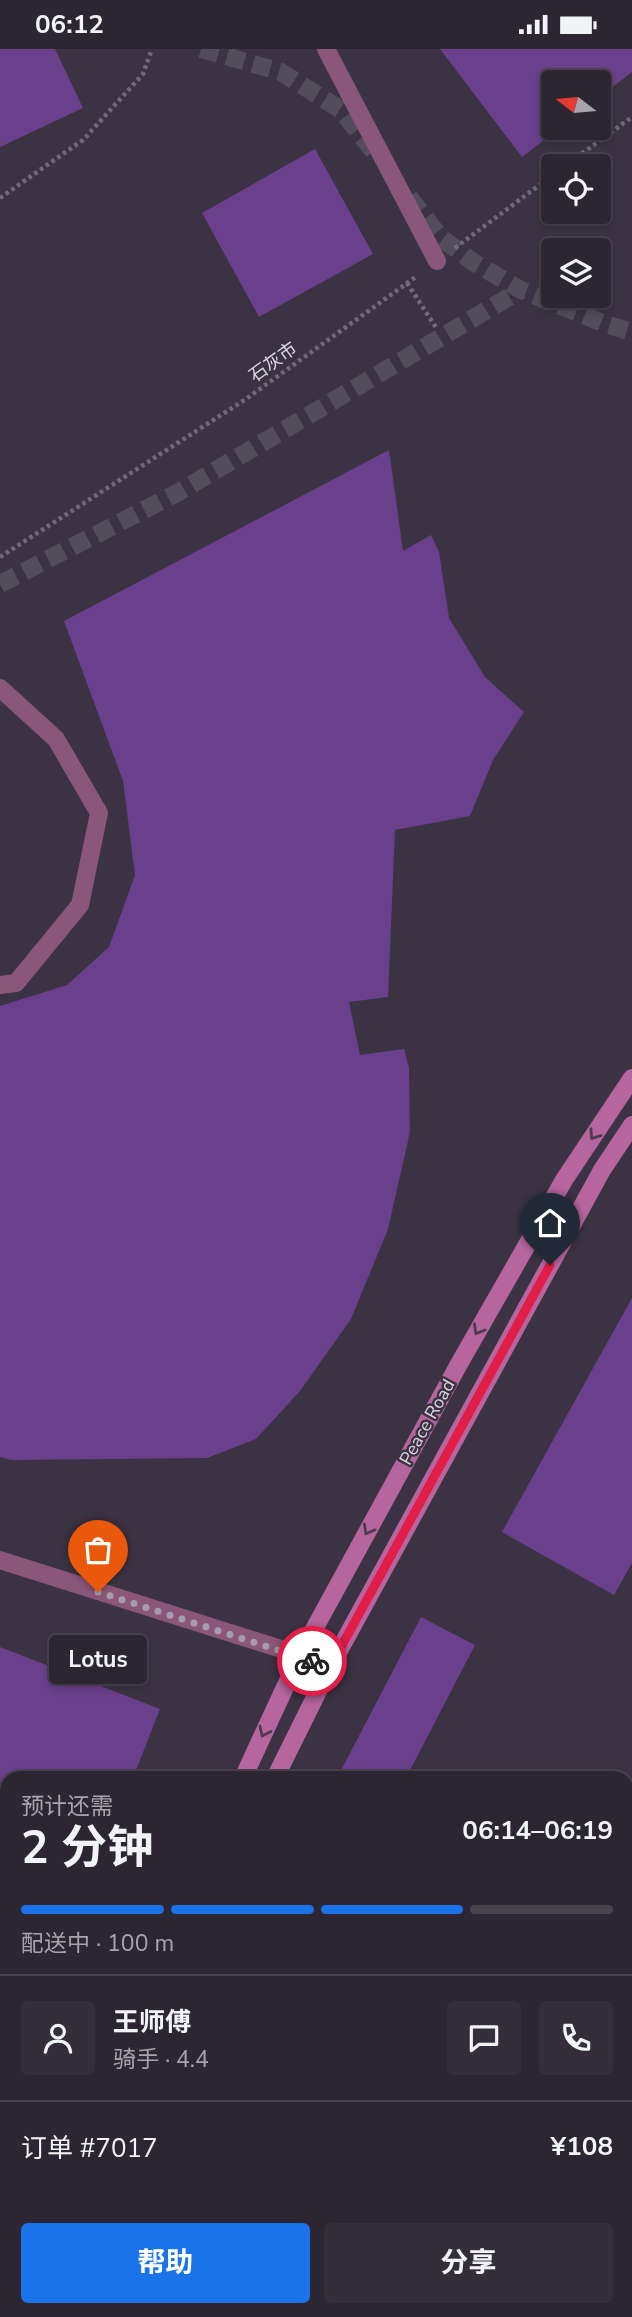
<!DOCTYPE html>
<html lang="zh">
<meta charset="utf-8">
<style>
:root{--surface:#2c2632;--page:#342e3a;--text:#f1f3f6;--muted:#a6a5ac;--line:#48434d;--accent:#1a73e8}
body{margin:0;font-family:"Nunito Sans","Noto Sans SC",sans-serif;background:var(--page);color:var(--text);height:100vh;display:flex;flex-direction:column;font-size:26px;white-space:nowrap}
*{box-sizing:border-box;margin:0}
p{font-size:23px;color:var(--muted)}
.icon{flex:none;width:38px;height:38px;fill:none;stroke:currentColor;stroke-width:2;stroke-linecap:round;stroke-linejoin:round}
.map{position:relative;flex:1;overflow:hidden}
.drawer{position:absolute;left:0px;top:1722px;width:634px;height:546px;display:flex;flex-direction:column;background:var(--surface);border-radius:21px 21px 0 0;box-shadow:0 4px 10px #0003,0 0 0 2px var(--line)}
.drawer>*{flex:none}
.needle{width:46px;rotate:286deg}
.buttons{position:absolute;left:541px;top:21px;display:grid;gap:14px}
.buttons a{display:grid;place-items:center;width:70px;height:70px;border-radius:7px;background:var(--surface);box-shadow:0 4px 10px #0003,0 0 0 2px var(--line);font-size:35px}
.pin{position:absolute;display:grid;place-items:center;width:60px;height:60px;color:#fff;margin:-72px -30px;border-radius:50% 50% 50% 0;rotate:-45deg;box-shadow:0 0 7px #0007}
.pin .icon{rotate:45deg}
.courier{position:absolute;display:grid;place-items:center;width:70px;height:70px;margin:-35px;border:5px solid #e11d48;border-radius:50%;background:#fff;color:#222;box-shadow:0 2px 9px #0007}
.bubble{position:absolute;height:49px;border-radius:7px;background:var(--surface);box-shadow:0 4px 10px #0003,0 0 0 2px var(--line);font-size:23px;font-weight:700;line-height:49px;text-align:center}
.headline em{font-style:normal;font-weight:700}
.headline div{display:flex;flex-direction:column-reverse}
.headline{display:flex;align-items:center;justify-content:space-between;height:119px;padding:0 21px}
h1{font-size:46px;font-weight:700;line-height:52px}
.bar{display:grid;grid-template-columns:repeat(4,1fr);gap:10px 7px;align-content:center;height:84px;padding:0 21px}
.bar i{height:9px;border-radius:5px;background:var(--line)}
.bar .active{background:var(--accent)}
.bar p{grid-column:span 4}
.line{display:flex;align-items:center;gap:18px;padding:0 21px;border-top:2px solid var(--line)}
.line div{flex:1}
.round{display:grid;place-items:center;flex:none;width:74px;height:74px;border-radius:7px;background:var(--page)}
.button{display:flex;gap:14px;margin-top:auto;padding:14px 21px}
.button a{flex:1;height:80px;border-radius:7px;background:var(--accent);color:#fff;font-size:28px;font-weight:700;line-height:80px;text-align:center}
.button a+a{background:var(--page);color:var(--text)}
.status{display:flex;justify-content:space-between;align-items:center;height:49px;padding:0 35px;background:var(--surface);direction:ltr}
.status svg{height:19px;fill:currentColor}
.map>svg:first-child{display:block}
.building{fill:#6a3f8c}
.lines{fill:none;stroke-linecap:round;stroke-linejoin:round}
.secondary-tunnel{stroke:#534c5b;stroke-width:18;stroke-dasharray:18 9;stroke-linecap:butt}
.path{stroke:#716a78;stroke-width:4.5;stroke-dasharray:3.5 3.5;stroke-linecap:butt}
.service{stroke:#8a567a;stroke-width:18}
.pedestrian{stroke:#8a567a;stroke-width:18}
.minor{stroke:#8a567a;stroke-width:18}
.secondary{stroke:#b7659f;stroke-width:18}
.oneway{stroke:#4e3a51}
.done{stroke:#a49eaa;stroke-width:7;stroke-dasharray:0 12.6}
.route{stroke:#e11d48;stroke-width:9}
.labels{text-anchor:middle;stroke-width:5;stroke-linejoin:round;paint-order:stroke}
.street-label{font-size:18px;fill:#dcd7e1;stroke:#3b3343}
</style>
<div class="status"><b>06:12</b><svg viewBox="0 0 49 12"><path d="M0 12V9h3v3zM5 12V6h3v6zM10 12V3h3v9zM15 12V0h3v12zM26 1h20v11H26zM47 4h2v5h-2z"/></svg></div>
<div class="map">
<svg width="632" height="2268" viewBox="0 0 632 2268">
<rect width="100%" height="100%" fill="#3b3343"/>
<!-- building -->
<path class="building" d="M0,0H55L83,59L0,98Z
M440,0H632V23L598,49V33H553V79H560L522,108Z
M315,100L373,205L259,268L202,164Z
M389,401L403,502L431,486L439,503L449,569L485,628L524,663L493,711L470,767L395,781L388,948L349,953L360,1006L404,1000L409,1019L410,1083L388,1180L351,1270L300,1342L256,1390L207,1409L11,1411L0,1408V957L67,936L109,898L135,826L123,732L64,572Z
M632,1249V1514L614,1546L502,1483Z
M421,1568L475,1596L406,1729H337Z
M0,1598L160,1660L133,1729H7V1758L0,1756Z
M632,1857V1997L626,1992V1863Z
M0,1982L7,1985V2011L0,2027Z
M632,2109V2178L626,2179V2110Z
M177,2261H189L195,2264L197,2261H308L313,2263L314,2261H390L386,2268H174Z"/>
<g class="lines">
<!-- secondary-tunnel -->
<path class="secondary-tunnel" d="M201,0L281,23L341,61L375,104
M409,148L440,188L473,213L521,241L608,276L632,283
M0,535L179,443L521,241"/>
<!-- path -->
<path class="path" d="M565,117L632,68
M0,149L83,91L143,25L152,0
M455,199L553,126
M407,234L437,280
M0,508L246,350L417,227
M626,1768H632"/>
<!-- service -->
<path class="service" d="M0,639L56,690L99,764L80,856L16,934L0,936
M626,2051L632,2053
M626,2212H632
M629,2268H632"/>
<!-- pedestrian -->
<path class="pedestrian" d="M326,0L437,212"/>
<!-- minor -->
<path class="minor" d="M0,1511L300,1606L329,1620
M0,2242L7,2245
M43,2261L58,2268
M427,2268L431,2261"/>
<!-- secondary -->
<path class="secondary" d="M243,1729L300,1606L459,1315L564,1131L632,1029
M275,1729L329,1620L602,1121L632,1076
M0,2235L7,2220
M18,2268L21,2261"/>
</g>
<!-- one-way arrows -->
<defs><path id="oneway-chevron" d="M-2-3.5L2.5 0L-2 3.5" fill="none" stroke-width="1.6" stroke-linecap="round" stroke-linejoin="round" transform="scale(1.75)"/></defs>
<g class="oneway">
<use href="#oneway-chevron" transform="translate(594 1086) rotate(124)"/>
<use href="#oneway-chevron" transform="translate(478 1281) rotate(120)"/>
<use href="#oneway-chevron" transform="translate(368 1481) rotate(119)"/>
<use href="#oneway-chevron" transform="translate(264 1683) rotate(115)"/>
</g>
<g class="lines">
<!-- done -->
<path class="done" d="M98,1543L312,1612"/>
<!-- route -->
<path class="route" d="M312,1612L329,1620L550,1216"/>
</g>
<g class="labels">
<!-- street labels -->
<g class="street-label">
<text transform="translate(273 313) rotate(-36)" y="6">石灰市</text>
<text transform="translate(427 1373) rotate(-61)" y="6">Peace Road</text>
</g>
</g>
</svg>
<div class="buttons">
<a><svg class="needle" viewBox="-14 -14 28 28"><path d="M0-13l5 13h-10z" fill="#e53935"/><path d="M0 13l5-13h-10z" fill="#a6a5ac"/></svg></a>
<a><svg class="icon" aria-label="locate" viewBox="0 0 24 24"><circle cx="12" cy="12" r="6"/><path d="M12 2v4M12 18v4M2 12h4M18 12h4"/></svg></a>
<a><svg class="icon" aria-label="layers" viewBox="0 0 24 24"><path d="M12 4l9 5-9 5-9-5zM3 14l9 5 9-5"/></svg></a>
</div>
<div class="pin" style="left:98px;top:1543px;background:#ea580c"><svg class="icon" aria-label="bag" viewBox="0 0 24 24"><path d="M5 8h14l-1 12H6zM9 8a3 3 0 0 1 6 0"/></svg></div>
<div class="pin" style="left:550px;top:1216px;background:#1f2937"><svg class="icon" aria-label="home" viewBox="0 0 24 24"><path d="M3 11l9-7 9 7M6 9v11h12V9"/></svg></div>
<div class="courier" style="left:312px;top:1612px"><svg class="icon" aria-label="bike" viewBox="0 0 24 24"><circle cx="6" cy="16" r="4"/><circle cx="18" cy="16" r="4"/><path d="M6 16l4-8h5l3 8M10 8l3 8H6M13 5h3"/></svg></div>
<div class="bubble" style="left:49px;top:1586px;width:98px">Lotus</div>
<section class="drawer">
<div class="headline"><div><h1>2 分钟</h1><p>预计还需</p></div><em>06:14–06:19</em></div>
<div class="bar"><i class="active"></i><i class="active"></i><i class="active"></i><i></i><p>配送中 · 100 m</p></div>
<div class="line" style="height:126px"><a class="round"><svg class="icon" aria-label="person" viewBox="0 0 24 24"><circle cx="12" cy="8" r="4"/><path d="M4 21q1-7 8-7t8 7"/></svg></a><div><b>王师傅</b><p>骑手 · 4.4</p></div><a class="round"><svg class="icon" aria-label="chat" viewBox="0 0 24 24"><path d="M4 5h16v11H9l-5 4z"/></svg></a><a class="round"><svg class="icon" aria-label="phone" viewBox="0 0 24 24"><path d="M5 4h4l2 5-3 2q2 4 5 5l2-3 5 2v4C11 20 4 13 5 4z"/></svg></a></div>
<div class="line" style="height:91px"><div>订单 #7017</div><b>¥108</b></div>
<div class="button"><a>帮助</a><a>分享</a></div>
</section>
</div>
